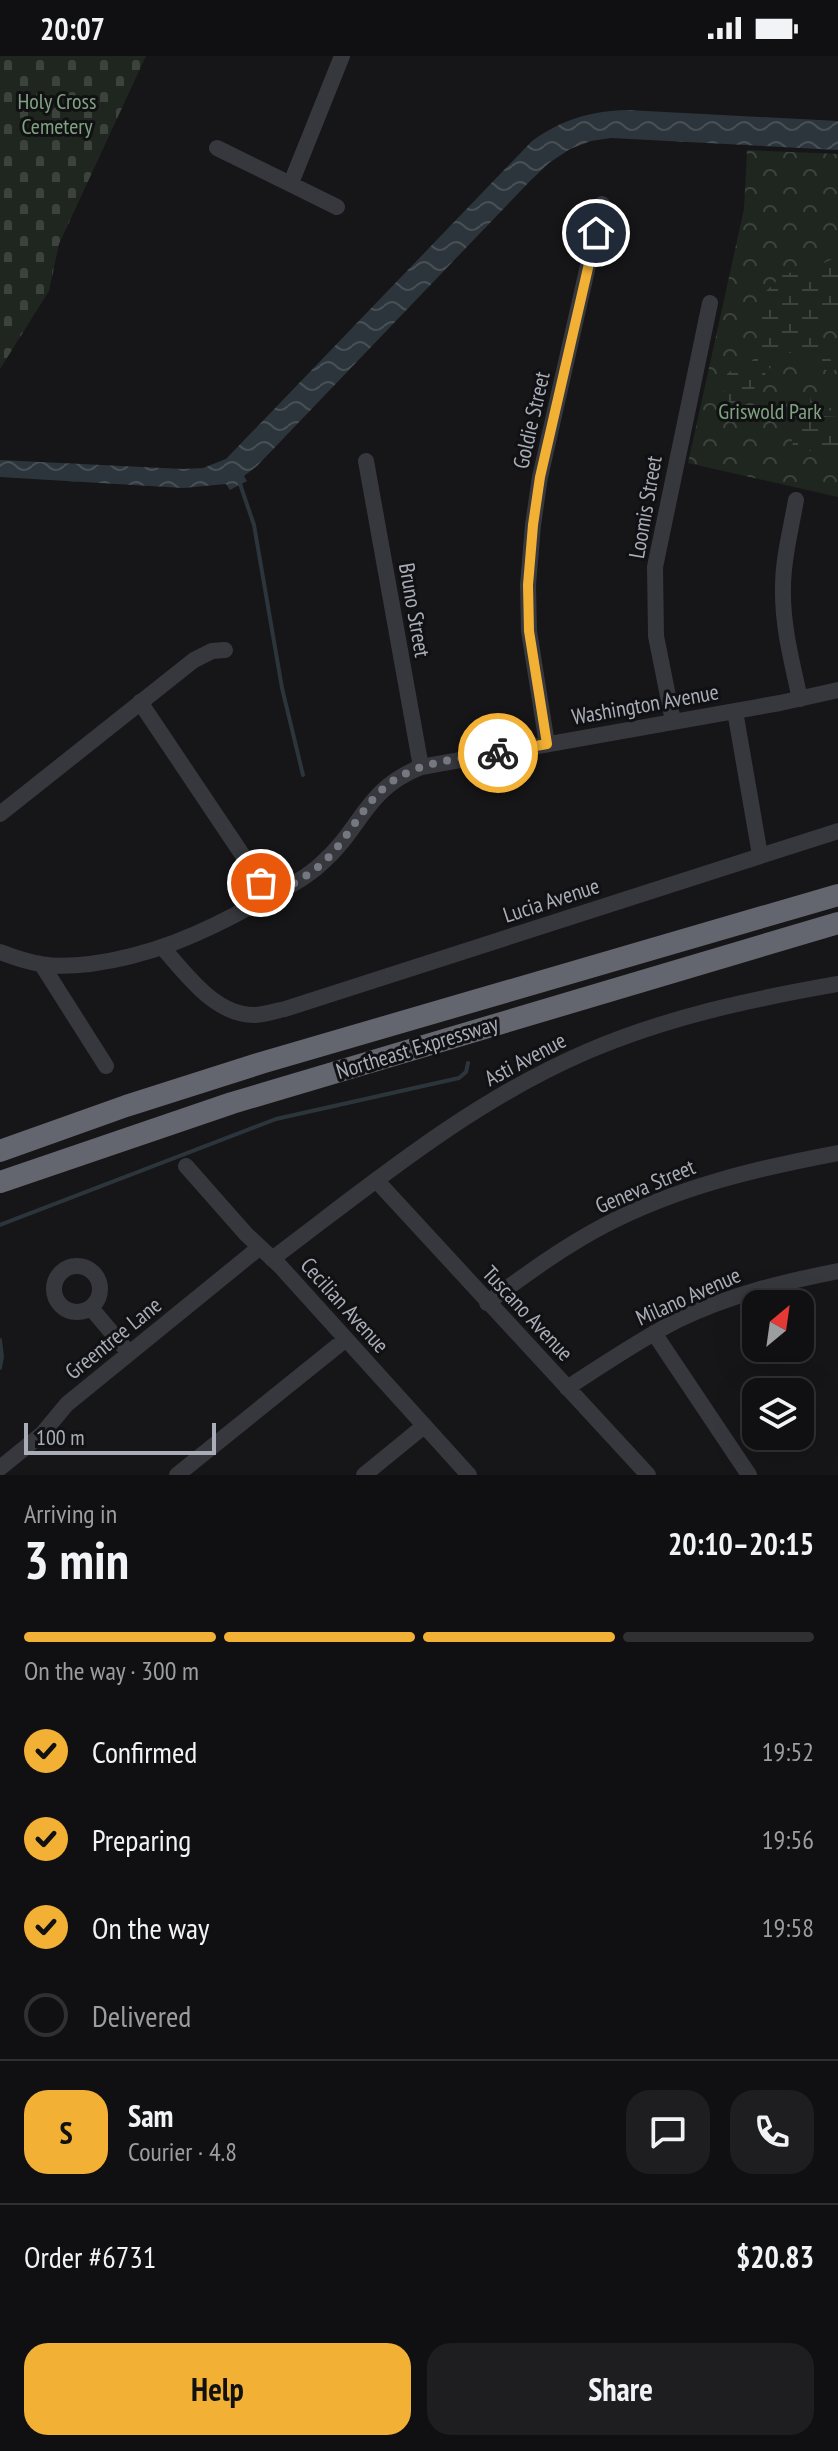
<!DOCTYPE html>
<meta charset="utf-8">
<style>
:root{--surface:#101012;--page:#1e1e20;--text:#f1f3f6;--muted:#9c9d9f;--line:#303032;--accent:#f2b134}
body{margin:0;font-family:"PT Sans Narrow",sans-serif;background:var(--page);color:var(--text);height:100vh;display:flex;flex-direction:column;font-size:30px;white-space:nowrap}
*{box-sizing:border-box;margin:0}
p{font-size:26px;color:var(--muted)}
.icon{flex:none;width:44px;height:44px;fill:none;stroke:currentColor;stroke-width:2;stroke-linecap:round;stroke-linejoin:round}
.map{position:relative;height:1419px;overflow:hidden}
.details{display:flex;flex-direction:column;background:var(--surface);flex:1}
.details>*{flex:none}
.needle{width:52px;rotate:29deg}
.fabs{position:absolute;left:742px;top:1234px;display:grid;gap:16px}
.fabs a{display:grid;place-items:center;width:72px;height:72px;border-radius:16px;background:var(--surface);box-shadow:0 8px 32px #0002,0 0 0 2px var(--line);font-size:40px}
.scale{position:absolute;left:24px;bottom:20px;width:192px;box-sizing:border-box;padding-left:8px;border:4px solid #a8adb8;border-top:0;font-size:22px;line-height:28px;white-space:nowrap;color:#a8adb8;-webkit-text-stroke:6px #111113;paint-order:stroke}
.pin{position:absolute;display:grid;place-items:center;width:68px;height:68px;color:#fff;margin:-34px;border:4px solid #fff;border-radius:50%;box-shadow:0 2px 8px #0007}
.courier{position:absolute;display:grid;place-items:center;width:80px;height:80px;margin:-40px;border:6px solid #f2b134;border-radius:50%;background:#fff;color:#222;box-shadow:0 2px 10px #0007}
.overview em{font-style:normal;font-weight:700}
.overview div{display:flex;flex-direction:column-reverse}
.overview{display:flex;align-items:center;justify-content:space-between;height:136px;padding:0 24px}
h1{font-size:52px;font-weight:700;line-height:60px}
.bar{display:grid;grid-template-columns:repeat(4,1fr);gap:12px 8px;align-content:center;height:96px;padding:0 24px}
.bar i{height:10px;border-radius:6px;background:var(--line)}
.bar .selected{background:var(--accent)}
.bar p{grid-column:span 4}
.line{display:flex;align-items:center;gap:20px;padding:0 24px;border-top:2px solid var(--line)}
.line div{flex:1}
.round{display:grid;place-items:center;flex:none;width:84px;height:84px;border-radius:24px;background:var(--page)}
ol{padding:0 24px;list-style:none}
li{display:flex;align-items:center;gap:24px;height:88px}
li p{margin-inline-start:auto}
li .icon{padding:8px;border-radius:50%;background:var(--accent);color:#111;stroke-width:4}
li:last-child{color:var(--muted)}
li i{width:44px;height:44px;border:4px solid var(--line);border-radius:50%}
.action{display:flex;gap:16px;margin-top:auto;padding:16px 24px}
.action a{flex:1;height:92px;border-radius:24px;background:var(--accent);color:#111;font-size:32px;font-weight:700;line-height:92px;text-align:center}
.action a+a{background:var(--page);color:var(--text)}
.status{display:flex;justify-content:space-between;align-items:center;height:56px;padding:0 40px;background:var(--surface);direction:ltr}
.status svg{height:22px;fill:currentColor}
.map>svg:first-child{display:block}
.forest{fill:url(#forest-crowns)}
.wetland{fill:url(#wetland-marsh)}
.cemetery{fill:url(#cemetery-stones)}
.water{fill:url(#water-waves)}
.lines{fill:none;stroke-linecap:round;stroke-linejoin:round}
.stream{stroke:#2c353c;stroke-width:4}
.minor{stroke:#37383d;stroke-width:16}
.highway{stroke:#63666e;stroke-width:22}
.done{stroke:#757880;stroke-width:8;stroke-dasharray:0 14.4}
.route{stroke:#f2b134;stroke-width:10}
.labels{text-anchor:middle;stroke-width:6;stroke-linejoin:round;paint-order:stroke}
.park-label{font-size:22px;fill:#7fa381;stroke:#111113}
.street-label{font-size:22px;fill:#a8adb8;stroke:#111113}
</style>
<div class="status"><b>20:07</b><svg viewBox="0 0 49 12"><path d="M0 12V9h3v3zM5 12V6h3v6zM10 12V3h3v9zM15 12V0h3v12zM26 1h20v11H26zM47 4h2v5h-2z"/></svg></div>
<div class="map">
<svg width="838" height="1419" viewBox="0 0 838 1419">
<defs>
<pattern id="forest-crowns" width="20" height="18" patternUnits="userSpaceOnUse" patternTransform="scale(2)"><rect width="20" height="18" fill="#1e261f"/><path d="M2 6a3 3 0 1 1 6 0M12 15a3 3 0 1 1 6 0" fill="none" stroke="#3c433d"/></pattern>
<pattern id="wetland-marsh" width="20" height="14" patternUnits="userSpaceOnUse" patternTransform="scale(2)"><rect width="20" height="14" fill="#1e261f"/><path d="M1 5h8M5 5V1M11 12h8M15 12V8" fill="none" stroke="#3c433d"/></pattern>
<pattern id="cemetery-stones" width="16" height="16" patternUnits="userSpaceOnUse" patternTransform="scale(2)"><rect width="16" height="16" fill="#1e261f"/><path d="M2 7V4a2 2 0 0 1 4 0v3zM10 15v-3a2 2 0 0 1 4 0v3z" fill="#3c433d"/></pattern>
<pattern id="water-waves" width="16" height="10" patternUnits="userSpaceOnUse" patternTransform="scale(2)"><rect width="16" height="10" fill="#2c353c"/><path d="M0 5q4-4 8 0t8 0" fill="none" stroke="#485056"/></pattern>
</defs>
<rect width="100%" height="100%" fill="#161618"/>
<!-- forest -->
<path class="forest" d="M747,94L838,98V441L688,407L744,153Z"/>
<!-- wetland -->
<path class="wetland" d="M838,200V264L835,257L830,256C803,271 824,295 837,312L834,315C816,315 804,298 786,296L779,300L750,338L747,347L741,351L729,348L722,332C726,305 746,316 758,298C770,279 758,260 761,240L784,218L816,211Z
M827,338L838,340V359C830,350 816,357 810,346L811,340Z
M790,358L838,361V395L818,397L793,390L789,369Z"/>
<!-- cemetery -->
<path class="cemetery" d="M0,0H146L59,188L49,235L0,313Z"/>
<!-- water -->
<path class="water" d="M627,54L838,65V94L611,82L591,85L570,93L549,107L530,125L257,410L244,420L247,425L230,434L226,428L183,432L0,421V404L183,413L203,412L226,403L532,85C561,64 590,55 627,54Z"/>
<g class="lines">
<!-- stream -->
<path class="stream" d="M239,425L254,469L282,632L303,719
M0,1169L276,1063L459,1022L466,1016L468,1007
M0,1284L2,1301L0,1312"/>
<!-- minor -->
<path class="minor" d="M217,92L337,151
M291,127L342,0
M366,405L421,711
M796,444C791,473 783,502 783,531C782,569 792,606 800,643
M140,646L270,840
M735,655L760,799
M673,665L656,580L655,511L710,247
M547,688L529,575L528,529L533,469L540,421L602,148
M0,758L194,604L212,595L225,594
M163,892C186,918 215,959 254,959C264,959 275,955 285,953L838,775
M0,896C13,901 27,906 41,908C57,911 73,910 90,908C150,900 202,878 255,848C278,836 303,825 322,807C362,772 365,733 421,711L780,647L838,634
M42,909L106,1010
M186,1110L246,1178L280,1210L469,1419
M376,1124L648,1419
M272,1203C373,1127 470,1046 586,996C667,961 752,943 838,928
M54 1233a23 23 0 1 1 46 0a23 23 0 1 1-46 0Z
M487,1247C525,1219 563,1191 605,1169C678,1131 758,1112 838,1097
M91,1252L129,1297
M654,1277L749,1419
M567,1332C604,1308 639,1284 678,1264C729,1239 783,1226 838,1215
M0,1412L42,1378L67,1348L260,1191
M177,1419L346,1283
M364,1419L424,1370"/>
<!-- highway -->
<path class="highway" d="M0,1095L126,1050L261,1007L838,839
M0,1126L232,1047L838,867"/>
</g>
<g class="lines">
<!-- done -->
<path class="done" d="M261,827L270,840C294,828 318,815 335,794C357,768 371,736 401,720C429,704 467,702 498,697"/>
<!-- route -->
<path class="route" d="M498,697L547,688L529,575L528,529L533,469L540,421L596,177"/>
</g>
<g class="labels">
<!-- park labels -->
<g class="park-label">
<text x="57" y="53">Holy Cross<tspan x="57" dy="25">Cemetery</tspan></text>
<text x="770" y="363">Griswold Park</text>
</g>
<!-- street labels -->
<g class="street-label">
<text transform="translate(531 364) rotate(-77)" y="8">Goldie Street</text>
<text transform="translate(645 451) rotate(-80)" y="8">Loomis Street</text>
<text transform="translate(415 554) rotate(80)" y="8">Bruno Street</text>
<text transform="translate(645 648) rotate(-10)" y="8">Washington Avenue</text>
<text transform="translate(551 844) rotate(-18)" y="8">Lucia Avenue</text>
<text transform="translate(417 991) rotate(-17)" y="8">Northeast Expressway</text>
<text transform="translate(525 1003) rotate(-28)" y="8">Asti Avenue</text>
<text transform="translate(645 1130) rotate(-23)" y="8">Geneva Street</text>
<text transform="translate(688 1240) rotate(-24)" y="8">Milano Avenue</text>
<text transform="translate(345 1249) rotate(48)" y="8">Cecilian Avenue</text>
<text transform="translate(528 1257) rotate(47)" y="8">Tuscano Avenue</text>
<text transform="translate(113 1282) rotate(-39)" y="8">Greentree Lane</text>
</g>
</g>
</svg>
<div class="fabs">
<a><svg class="needle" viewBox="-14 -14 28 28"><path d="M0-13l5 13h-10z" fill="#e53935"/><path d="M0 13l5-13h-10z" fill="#9c9d9f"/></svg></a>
<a><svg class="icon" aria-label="layers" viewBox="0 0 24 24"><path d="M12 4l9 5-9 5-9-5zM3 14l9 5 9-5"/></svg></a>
</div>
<div class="scale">100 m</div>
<div class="pin" style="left:261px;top:827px;background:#ea580c"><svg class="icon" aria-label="bag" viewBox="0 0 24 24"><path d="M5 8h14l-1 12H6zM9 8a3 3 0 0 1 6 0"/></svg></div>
<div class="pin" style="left:596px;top:177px;background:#1f2937"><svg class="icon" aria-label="home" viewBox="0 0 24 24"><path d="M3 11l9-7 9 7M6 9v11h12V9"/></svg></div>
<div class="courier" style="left:498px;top:697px"><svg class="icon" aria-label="bike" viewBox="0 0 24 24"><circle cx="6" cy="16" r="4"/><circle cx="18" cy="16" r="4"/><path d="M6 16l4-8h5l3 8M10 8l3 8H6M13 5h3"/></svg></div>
</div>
<section class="details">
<div class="overview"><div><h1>3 min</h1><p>Arriving in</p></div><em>20:10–20:15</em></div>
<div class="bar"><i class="selected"></i><i class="selected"></i><i class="selected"></i><i></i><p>On the way · 300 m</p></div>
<ol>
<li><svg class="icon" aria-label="check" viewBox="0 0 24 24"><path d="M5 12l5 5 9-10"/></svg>Confirmed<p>19:52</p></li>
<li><svg class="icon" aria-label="check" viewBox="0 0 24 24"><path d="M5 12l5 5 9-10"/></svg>Preparing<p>19:56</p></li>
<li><svg class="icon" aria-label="check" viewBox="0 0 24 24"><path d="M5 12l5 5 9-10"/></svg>On the way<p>19:58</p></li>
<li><i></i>Delivered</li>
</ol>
<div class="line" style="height:144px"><b class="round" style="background:var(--accent);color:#111">S</b><div><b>Sam</b><p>Courier · 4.8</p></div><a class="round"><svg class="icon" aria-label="chat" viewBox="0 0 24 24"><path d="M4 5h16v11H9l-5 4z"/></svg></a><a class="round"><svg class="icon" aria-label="phone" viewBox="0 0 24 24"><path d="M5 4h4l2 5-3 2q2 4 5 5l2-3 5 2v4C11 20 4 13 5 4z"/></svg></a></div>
<div class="line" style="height:104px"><div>Order #6731</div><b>$20.83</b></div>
<div class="action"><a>Help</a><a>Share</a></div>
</section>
